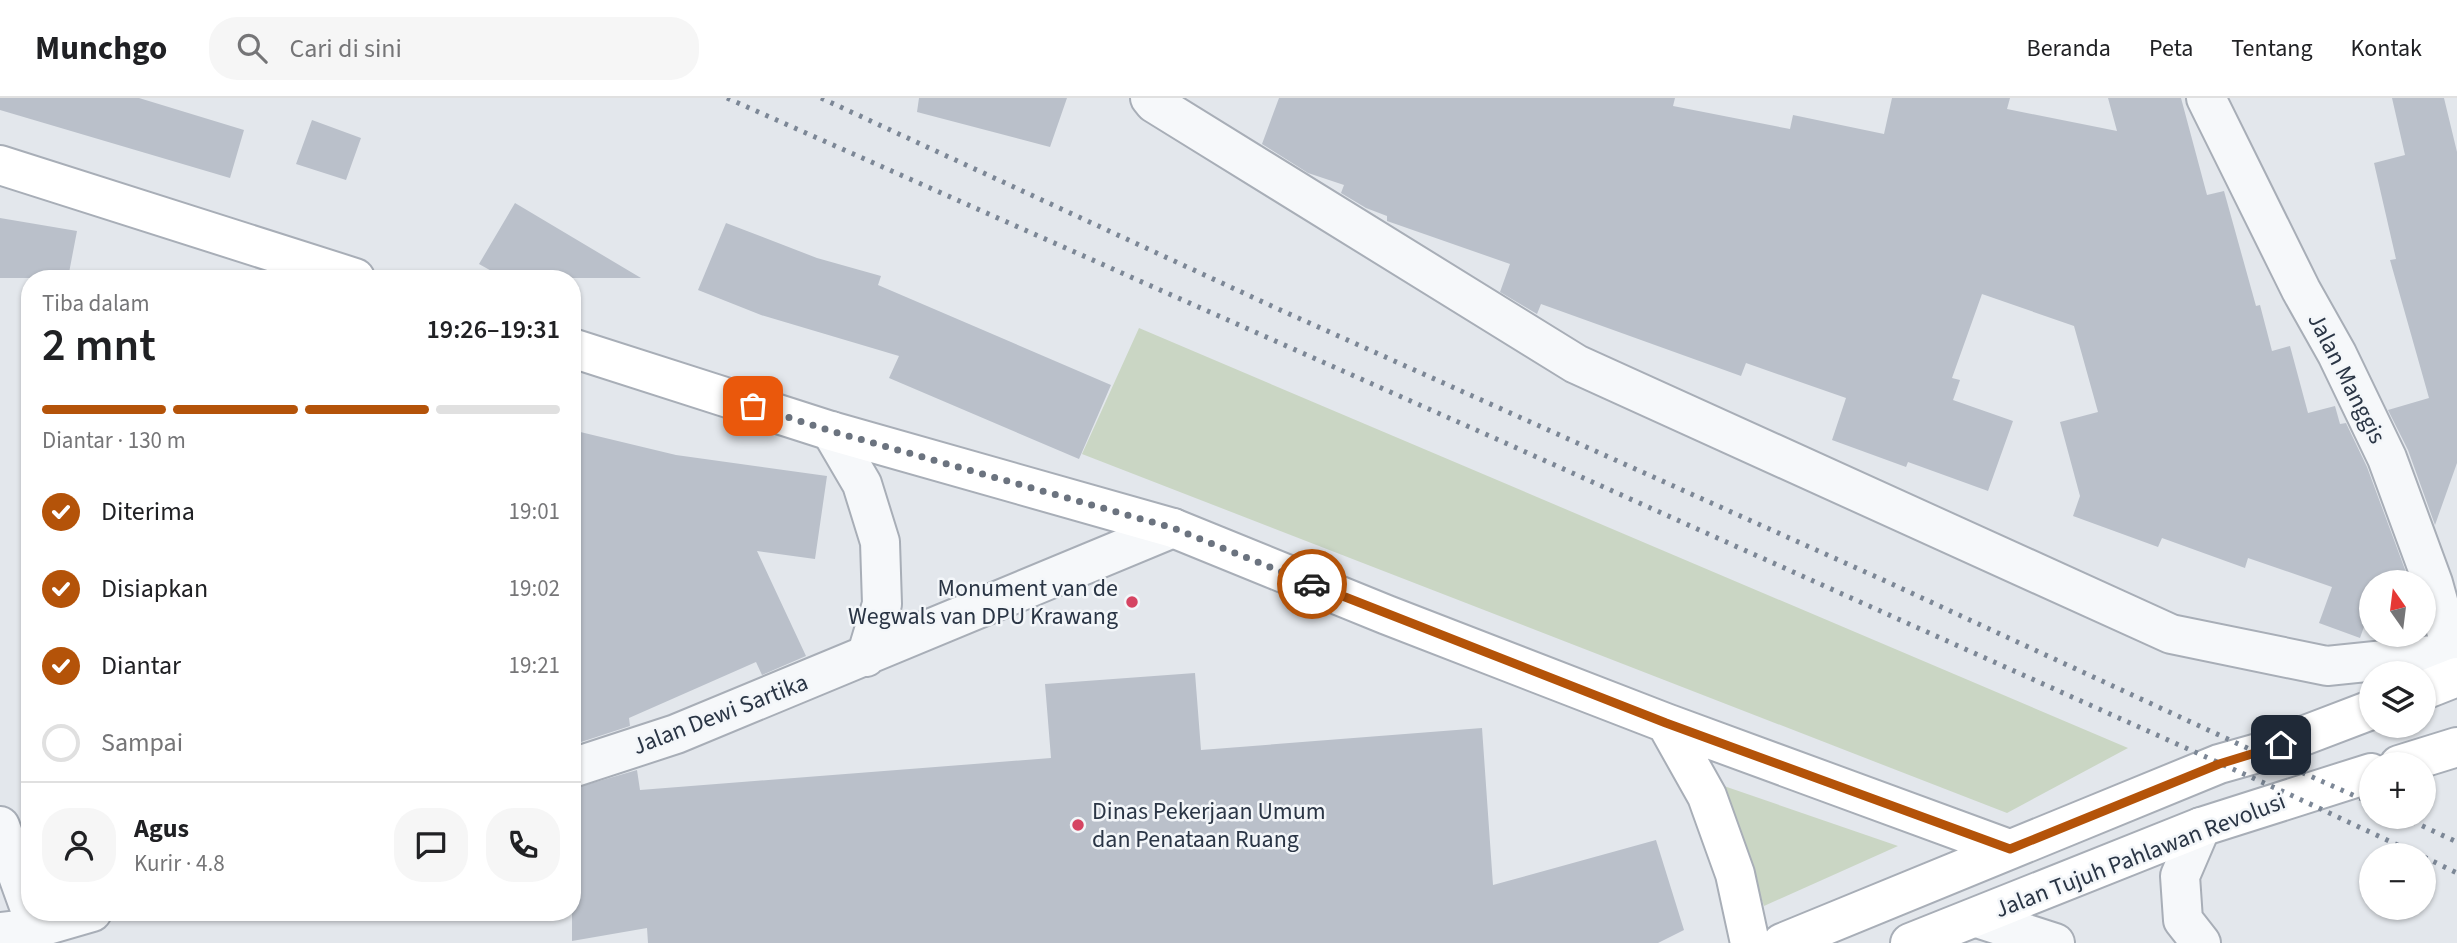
<!DOCTYPE html>
<html lang="id">
<meta charset="utf-8">
<style>
:root{--surface:#fff;--page:#f6f6f6;--text:#202124;--muted:#757577;--line:#e0e0e0;--accent:#b45309}
body{margin:0;font-family:"Source Sans 3",sans-serif;background:var(--page);color:var(--text);height:100vh;display:flex;flex-direction:column;font-size:26px;white-space:nowrap}
*{box-sizing:border-box;margin:0}
p{font-size:23px;color:var(--muted)}
.icon{flex:none;width:38px;height:38px;fill:none;stroke:currentColor;stroke-width:2;stroke-linecap:round;stroke-linejoin:round}
.map{position:relative;flex:1;overflow:hidden}
.drawer{position:absolute;left:21px;top:172px;width:560px;height:651px;display:flex;flex-direction:column;background:var(--surface);border-radius:28px;box-shadow:0 2px 5px #0004}
.drawer>*{flex:none}
.needle{width:46px;rotate:346deg}
.buttons{position:absolute;left:2359px;top:472px;display:grid;gap:14px}
.buttons a{display:grid;place-items:center;width:77px;height:77px;border-radius:50%;background:var(--surface);box-shadow:0 2px 5px #0004;font-size:35px}
.pin{position:absolute;display:grid;place-items:center;width:60px;height:60px;color:#fff;margin:-30px;border-radius:14px;box-shadow:0 4px 10px #0006}
.courier{position:absolute;display:grid;place-items:center;width:70px;height:70px;margin:-35px;border:5px solid #b45309;border-radius:50%;background:#fff;color:#222;box-shadow:0 2px 9px #0007}
.head em{font-style:normal;font-weight:600}
.head div{display:flex;flex-direction:column-reverse}
.head{display:flex;align-items:center;justify-content:space-between;height:119px;padding:0 21px}
h1{font-size:46px;font-weight:600;line-height:52px}
.bar{display:grid;grid-template-columns:repeat(4,1fr);gap:10px 7px;align-content:center;height:84px;padding:0 21px}
.bar i{height:9px;border-radius:5px;background:var(--line)}
.bar .active{background:var(--accent)}
.bar p{grid-column:span 4}
.line{display:flex;align-items:center;gap:18px;padding:0 21px;border-top:2px solid var(--line)}
.line div{flex:1}
.round{display:grid;place-items:center;flex:none;width:74px;height:74px;border-radius:28px;background:var(--page)}
ol{padding:0 21px;list-style:none}
li{display:flex;align-items:center;gap:21px;height:77px}
li p{margin-inline-start:auto}
li .icon{padding:7px;border-radius:50%;background:var(--accent);color:#fff;stroke-width:4}
li:last-child{color:var(--muted)}
li i{width:38px;height:38px;border:4px solid var(--line);border-radius:50%}
header{display:flex;align-items:center;gap:42px;box-sizing:border-box;height:98px;padding:0 35px;background:var(--surface);border-bottom:2px solid var(--line)}
header strong{font-size:33px}
nav{display:flex;gap:38px;margin-inline-start:auto;font-size:24px}
.search{width:490px;height:63px;background:var(--page);display:flex;align-items:center;gap:18px;box-sizing:border-box;padding:0 24px;border-radius:28px;color:var(--muted);font-size:26px}
.map>svg:first-child{display:block}
.green{fill:#cad6c4}
.building{fill:#bac0ca}
.lines{fill:none;stroke-linecap:round;stroke-linejoin:round}
.minor-casing{stroke:#a8aeb7;stroke-width:42}
.tertiary-casing{stroke:#a8aeb7;stroke-width:42}
.secondary-casing{stroke:#a8aeb7;stroke-width:42}
.minor{stroke:#f6f8fa;stroke-width:38}
.tertiary{stroke:#f6f8fa;stroke-width:38}
.secondary{stroke:#fff;stroke-width:38}
.rail{stroke:#7c8796;stroke-width:5;stroke-dasharray:3.5 7;stroke-linecap:butt}
.done{stroke:#6b737f;stroke-width:7;stroke-dasharray:0 12.6}
.route{stroke:#b45309;stroke-width:9}
.poi-dot{fill:#d54462;stroke:#f3f6f9;stroke-width:2.5}
.labels{text-anchor:middle;stroke-width:5;stroke-linejoin:round;paint-order:stroke}
.street-label{font-size:24px;fill:#2a3545;stroke:#f3f6f9}
.poi-label{font-size:24px;fill:#2a3545;stroke:#f3f6f9;text-anchor:end}
</style>
<header>
<strong>Munchgo</strong>
<div class="search"><svg class="icon" aria-label="search" viewBox="0 0 24 24"><circle cx="10" cy="10" r="6"/><path d="M15 15l6 6"/></svg>Cari di sini</div>
<nav><a>Beranda</a><a>Peta</a><a>Tentang</a><a>Kontak</a></nav>
</header>
<div class="map">
<svg width="2457" height="845" viewBox="0 0 2457 845">
<rect width="100%" height="100%" fill="#e3e7ec"/>
<!-- green -->
<path class="green" d="M1139,230L2128,650L2007,715L1082,356Z
M1721,687L1898,748L1764,808Z"/>
<!-- building -->
<path class="building" d="M0,0H139L244,32L230,80L0,12Z
M919,0H1067L1050,49L917,14Z
M1279,0H1675L1673,8L1790,31L1793,17L1884,36L1892,0H2010L2007,11L2117,33L2108,0H2181L2207,97L2224,93L2256,208L2260,207L2272,253L2290,248L2308,315L2335,308L2340,326L2346,325L2367,369L2410,485H2371V509L2360,540L2319,525L2332,489L2248,460L2245,470L2162,440L2158,449L2073,418L2080,398L2060,324L2098,314L2074,228L1982,196L1952,280L1960,282L1953,302L2013,323L1988,393L1908,364L1906,369L1832,342L1846,300L1746,265L1741,278L1541,206L1537,216L1500,194L1510,166L1387,123V118L1366,110L1341,95L1344,87L1308,75L1262,46Z
M2392,0H2444L2457,54V365L2435,427L2408,352L2388,312L2429,300L2390,162L2396,161L2374,65L2405,57Z
M312,22L361,40L346,82L296,66Z
M515,105L641,180H504L479,166Z
M0,120L77,133L68,180H0Z
M726,125L817,160L881,178L878,187L1111,287L1079,361L889,280L899,258L761,217L698,192Z
M572,332L676,357L827,378L815,461L757,453L806,558L762,577L756,564L629,620L630,628L572,647Z
M1195,575L1201,652L1482,630L1493,787L1656,742L1684,832L1658,845H648L647,830L572,843V691L637,672L640,692L1051,660L1045,586Z"/>
<g class="lines">
<defs>
<path id="minor" d="M1150,0L1154,5L1576,266L2171,536L2327,568L2453,555
M2206,0L2301,192L2337,256L2387,360L2433,485L2457,572
M0,728L30,811"/>
<path id="tertiary" d="M831,333L862,386L880,444L882,506L866,559
M572,670L676,636L1173,430
M2201,729L2180,778L2183,822L2201,845
M1977,820L2055,845
M0,834L37,830L92,814"/>
<path id="secondary" d="M0,67L355,180
M572,250L831,333L1173,430L1387,517L1666,625L2009,751
M2424,592L2457,579
M1666,625L1707,698L1735,776L1750,845
M2399,667L2457,649
M1782,845L2219,666L2258,655L2371,612
M1910,845L2201,729L2371,675"/>
</defs>
<!-- minor casing -->
<use href="#minor" class="minor-casing"/>
<!-- tertiary casing -->
<use href="#tertiary" class="tertiary-casing"/>
<!-- secondary casing -->
<use href="#secondary" class="secondary-casing"/>
<!-- minor -->
<use href="#minor" class="minor"/>
<!-- tertiary -->
<use href="#tertiary" class="tertiary"/>
<!-- secondary -->
<use href="#secondary" class="secondary"/>
<!-- rail -->
<path class="rail" d="M727,0L1501,343L2293,698L2421,758
M821,0L1276,210L1881,481L2258,655L2371,705
M2403,719L2457,744
M2424,759L2457,775"/>
</g>
<g class="lines">
<!-- done -->
<path class="done" d="M753,308L831,333L1173,430L1312,486"/>
<!-- route -->
<path class="route" d="M1312,486L1666,625L2010,751L2219,666L2281,647"/>
</g>
<!-- markers -->
<g class="poi-dot">
<circle cx="1132" cy="504" r="7"/>
<circle cx="1078" cy="727" r="7"/>
</g>
<g class="labels">
<!-- street labels -->
<g class="street-label">
<text transform="translate(2347 280) rotate(63)" y="8">Jalan Manggis</text>
<text transform="translate(720 616) rotate(-21)" y="8">Jalan Dewi Sartika</text>
<text transform="translate(2140 757) rotate(-21)" y="8">Jalan Tujuh Pahlawan Revolusi</text>
</g>
<!-- poi labels -->
<g class="poi-label">
<text x="1118" y="498">Monument van de<tspan x="1118" dy="28">Wegwals van DPU Krawang</tspan></text>
<text x="1092" y="721" text-anchor="start">Dinas Pekerjaan Umum<tspan x="1092" dy="28">dan Penataan Ruang</tspan></text>
</g>
</g>
</svg>
<div class="buttons">
<a><svg class="needle" viewBox="-14 -14 28 28"><path d="M0-13l5 13h-10z" fill="#e53935"/><path d="M0 13l5-13h-10z" fill="#757577"/></svg></a>
<a><svg class="icon" aria-label="layers" viewBox="0 0 24 24"><path d="M12 4l9 5-9 5-9-5zM3 14l9 5 9-5"/></svg></a>
<a>+</a>
<a>−</a>
</div>
<div class="pin" style="left:753px;top:308px;background:#ea580c"><svg class="icon" aria-label="bag" viewBox="0 0 24 24"><path d="M5 8h14l-1 12H6zM9 8a3 3 0 0 1 6 0"/></svg></div>
<div class="pin" style="left:2281px;top:647px;background:#1f2937"><svg class="icon" aria-label="home" viewBox="0 0 24 24"><path d="M3 11l9-7 9 7M6 9v11h12V9"/></svg></div>
<div class="courier" style="left:1312px;top:486px"><svg class="icon" aria-label="car" viewBox="0 0 24 24"><path d="M5 17H2v-5l4-1 3-4h7l3 4 3 1v5h-3M9 17h6M6 11h13"/><circle cx="7" cy="17" r="2"/><circle cx="17" cy="17" r="2"/></svg></div>
<section class="drawer">
<div class="head"><div><h1>2 mnt</h1><p>Tiba dalam</p></div><em>19:26–19:31</em></div>
<div class="bar"><i class="active"></i><i class="active"></i><i class="active"></i><i></i><p>Diantar · 130 m</p></div>
<ol>
<li><svg class="icon" aria-label="check" viewBox="0 0 24 24"><path d="M5 12l5 5 9-10"/></svg>Diterima<p>19:01</p></li>
<li><svg class="icon" aria-label="check" viewBox="0 0 24 24"><path d="M5 12l5 5 9-10"/></svg>Disiapkan<p>19:02</p></li>
<li><svg class="icon" aria-label="check" viewBox="0 0 24 24"><path d="M5 12l5 5 9-10"/></svg>Diantar<p>19:21</p></li>
<li><i></i>Sampai</li>
</ol>
<div class="line" style="height:126px"><a class="round"><svg class="icon" aria-label="person" viewBox="0 0 24 24"><circle cx="12" cy="8" r="4"/><path d="M4 21q1-7 8-7t8 7"/></svg></a><div><b>Agus</b><p>Kurir · 4.8</p></div><a class="round"><svg class="icon" aria-label="chat" viewBox="0 0 24 24"><path d="M4 5h16v11H9l-5 4z"/></svg></a><a class="round"><svg class="icon" aria-label="phone" viewBox="0 0 24 24"><path d="M5 4h4l2 5-3 2q2 4 5 5l2-3 5 2v4C11 20 4 13 5 4z"/></svg></a></div>
</section>
</div>
